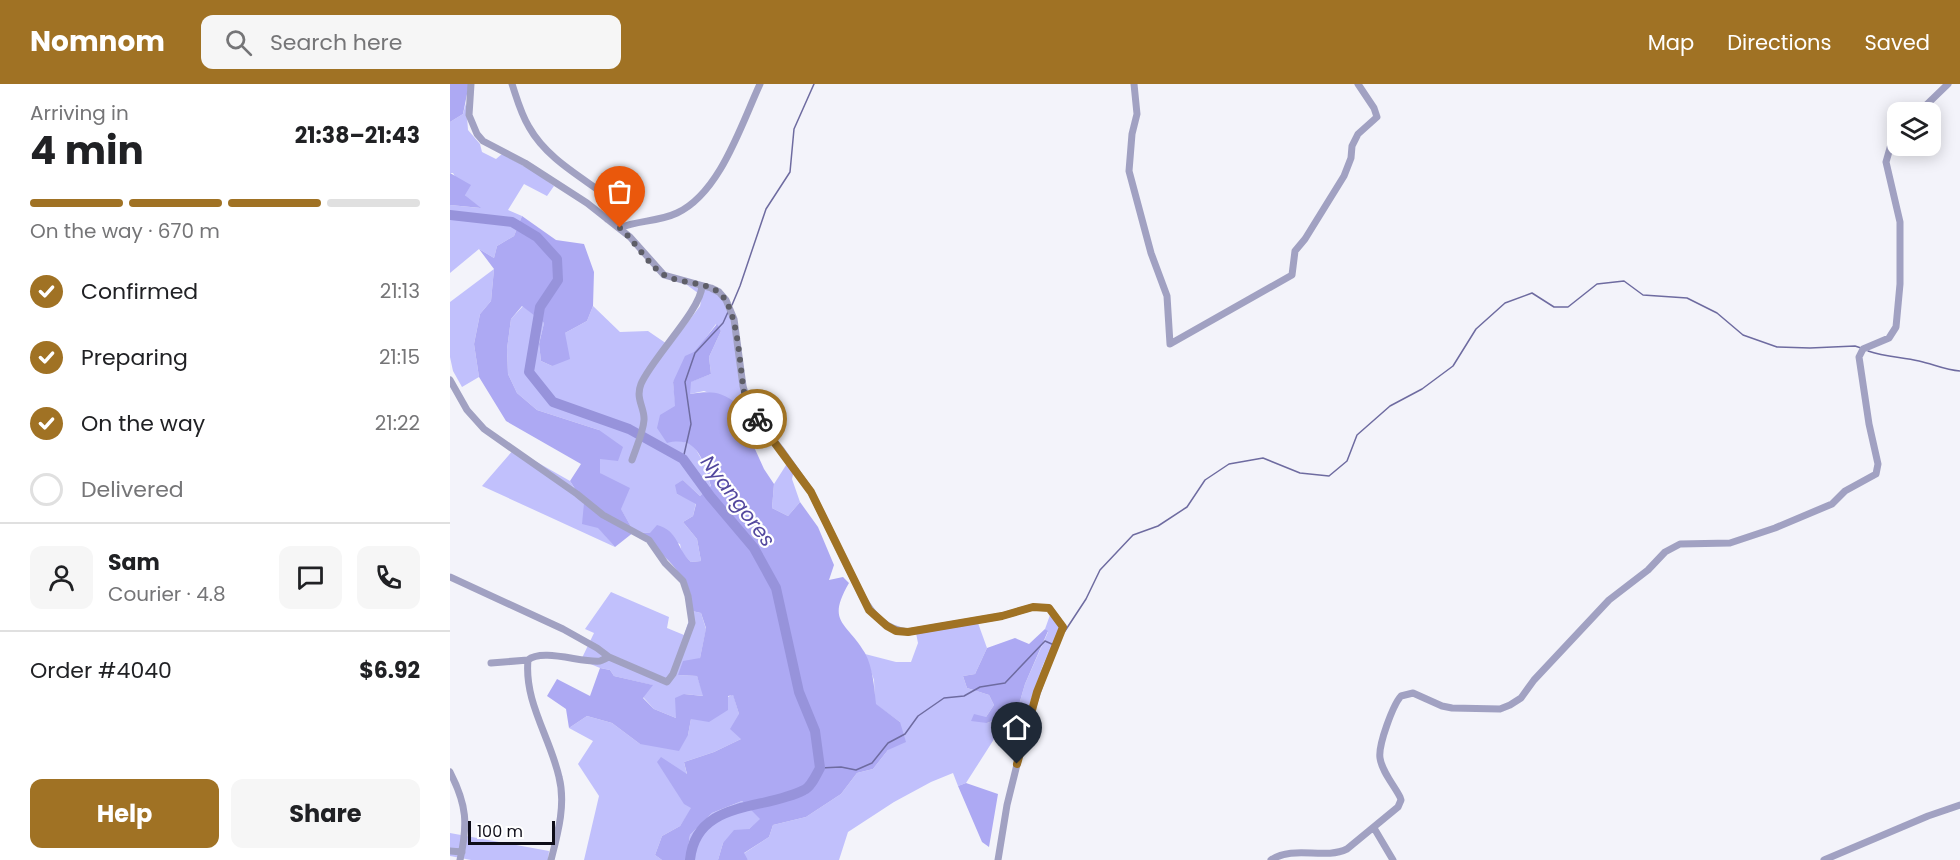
<!DOCTYPE html>
<meta charset="utf-8">
<style>
:root{--surface:#fff;--page:#f6f6f6;--text:#202124;--muted:#757577;--line:#e0e0e0;--accent:#a07224}
body{margin:0;font-family:Poppins,sans-serif;background:var(--page);color:var(--text);height:100vh;display:flex;flex-direction:column;font-size:22px;white-space:nowrap}
*{box-sizing:border-box;margin:0}
p{font-size:20px;color:var(--muted)}
.icon{flex:none;width:33px;height:33px;fill:none;stroke:currentColor;stroke-width:2;stroke-linecap:round;stroke-linejoin:round}
.map{position:relative;flex:1;overflow:hidden}
.panel{display:flex;flex-direction:column;background:var(--surface);width:450px}
.panel>*{flex:none}
.fabs{position:absolute;left:1437px;top:18px;display:grid;gap:12px}
.fabs a{display:grid;place-items:center;width:54px;height:54px;border-radius:12px;background:var(--surface);box-shadow:0 3px 15px #0003;font-size:30px}
.scale{position:absolute;left:18px;bottom:15px;width:87px;box-sizing:border-box;padding-left:6px;border:3px solid #0e0d18;border-top:0;font-size:16px;line-height:21px;white-space:nowrap;color:#0e0d18;-webkit-text-stroke:4px #fff;paint-order:stroke}
.pin{position:absolute;display:grid;place-items:center;width:51px;height:51px;color:#fff;margin:-62px -26px;border-radius:50% 50% 50% 0;rotate:-45deg;box-shadow:0 0 6px #0007}
.pin .icon{rotate:45deg}
.courier{position:absolute;display:grid;place-items:center;width:60px;height:60px;margin:-30px;border:4px solid #a07224;border-radius:50%;background:#fff;color:#222;box-shadow:0 2px 8px #0007}
.headline em{font-style:normal;font-weight:700}
.headline div{display:flex;flex-direction:column-reverse}
.headline{display:flex;align-items:center;justify-content:space-between;height:102px;padding:0 30px}
h1{font-size:39px;font-weight:700;line-height:45px}
.bar{display:grid;grid-template-columns:repeat(4,1fr);gap:9px 6px;align-content:center;height:72px;padding:0 30px}
.bar i{height:8px;border-radius:4px;background:var(--line)}
.bar .selected{background:var(--accent)}
.bar p{grid-column:span 4}
.line{display:flex;align-items:center;gap:15px;padding:0 30px;border-top:2px solid var(--line)}
.line div{flex:1}
.round{display:grid;place-items:center;flex:none;width:63px;height:63px;border-radius:12px;background:var(--page)}
ol{padding:0 30px;list-style:none}
li{display:flex;align-items:center;gap:18px;height:66px}
li p{margin-inline-start:auto}
li .icon{padding:6px;border-radius:50%;background:var(--accent);color:#fff;stroke-width:4}
li:last-child{color:var(--muted)}
li i{width:33px;height:33px;border:3px solid var(--line);border-radius:50%}
.action{display:flex;gap:12px;margin-top:auto;padding:12px 30px}
.action a{flex:1;height:69px;border-radius:12px;background:var(--accent);color:#fff;font-size:24px;font-weight:700;line-height:69px;text-align:center}
.action a+a{background:var(--page);color:var(--text)}
header{display:flex;align-items:center;gap:36px;box-sizing:border-box;height:84px;padding:0 30px;background:var(--accent);color:#fff}
header strong{font-size:28px}
nav{display:flex;gap:33px;margin-inline-start:auto;font-size:21px}
.search{width:420px;height:54px;background:var(--page);display:flex;align-items:center;gap:15px;box-sizing:border-box;padding:0 21px;border-radius:12px;color:var(--muted);font-size:22px}
main{display:flex;flex:1;min-height:0}
.map>svg:first-child{display:block}
.green{fill:#c1c0fc}
.forest{fill:#ada9f3}
.lines{fill:none;stroke-linecap:round;stroke-linejoin:round}
.stream{stroke:#6e6ba0;stroke-width:1.5}
.river{stroke:#9793db;stroke-width:10}
.minor{stroke:#a1a1c2;stroke-width:7}
.done{stroke:#5e5e67;stroke-width:6;stroke-dasharray:0 10.8}
.route{stroke:#a07224;stroke-width:8}
.labels{text-anchor:middle;stroke-width:4.5;stroke-linejoin:round;paint-order:stroke}
.water-label{font-size:20px;font-style:italic;fill:#53489e;stroke:#fff}
</style>
<header>
<strong>Nomnom</strong>
<div class="search"><svg class="icon" aria-label="search" viewBox="0 0 24 24"><circle cx="10" cy="10" r="6"/><path d="M15 15l6 6"/></svg>Search here</div>
<nav><a>Map</a><a>Directions</a><a>Saved</a></nav>
</header>
<main>
<section class="panel">
<div class="headline"><div><h1>4 min</h1><p>Arriving in</p></div><em>21:38–21:43</em></div>
<div class="bar"><i class="selected"></i><i class="selected"></i><i class="selected"></i><i></i><p>On the way · 670 m</p></div>
<ol>
<li><svg class="icon" aria-label="check" viewBox="0 0 24 24"><path d="M5 12l5 5 9-10"/></svg>Confirmed<p>21:13</p></li>
<li><svg class="icon" aria-label="check" viewBox="0 0 24 24"><path d="M5 12l5 5 9-10"/></svg>Preparing<p>21:15</p></li>
<li><svg class="icon" aria-label="check" viewBox="0 0 24 24"><path d="M5 12l5 5 9-10"/></svg>On the way<p>21:22</p></li>
<li><i></i>Delivered</li>
</ol>
<div class="line" style="height:108px"><a class="round"><svg class="icon" aria-label="person" viewBox="0 0 24 24"><circle cx="12" cy="8" r="4"/><path d="M4 21q1-7 8-7t8 7"/></svg></a><div><b>Sam</b><p>Courier · 4.8</p></div><a class="round"><svg class="icon" aria-label="chat" viewBox="0 0 24 24"><path d="M4 5h16v11H9l-5 4z"/></svg></a><a class="round"><svg class="icon" aria-label="phone" viewBox="0 0 24 24"><path d="M5 4h4l2 5-3 2q2 4 5 5l2-3 5 2v4C11 20 4 13 5 4z"/></svg></a></div>
<div class="line" style="height:78px"><div>Order #4040</div><b>$6.92</b></div>
<div class="action"><a>Help</a><a>Share</a></div>
</section>
<div class="map">
<svg width="1510" height="776" viewBox="0 0 1510 776">
<rect width="100%" height="100%" fill="#f3f3fa"/>
<!-- green -->
<path class="green" d="M16,19L18,46L30,60L32,68L46,75L52,70L83,87L104,102L97,112L74,100L58,126L72,132L64,152L47,162L44,174L29,165L0,189V121L30,124L15,111L3,89H0V38L13,30Z
M44,185L41,217L30,230L24,260L29,293L12,303L3,287L0,273V218Z
M237,201L266,208L275,217L281,230L287,273L304,334L282,339L287,320L254,307L240,310V298L261,290L259,273L271,247L266,240L223,298L229,356L244,362L253,378L261,403L250,412L233,396L227,410L246,419L243,432L233,438L247,455L251,477L241,478L232,469L230,460L200,449L184,448L150,389L149,346L87,326L67,309L58,290L57,265L61,235L73,222L94,239L89,260L91,277L102,282L115,249L137,237L143,222L170,248L198,247L220,262L250,222L252,212Z
M64,365L120,397L148,443L165,463L32,402Z
M338,378L344,386L342,395L350,418L338,432L322,424L324,400Z
M161,508L219,533L217,544L234,551L242,527L251,529L256,545L250,574L228,591L247,592L254,612L234,610L226,634L204,625L193,613L202,601L164,592L160,586L150,584L131,576L144,549L135,545Z
M600,531L609,542L608,549L593,581L574,636L564,638L575,600L598,548L595,545Z
M528,539L537,564L525,590L513,592L517,604L539,611L544,621L536,633L537,639L547,635L555,638L516,699L508,702L503,689L481,698L444,718L398,748L389,776H298L293,770L319,753L323,741L356,733L391,710L407,689L423,685L438,666L450,638L425,620L424,596L415,570L446,578H461L468,559L466,549Z
M283,610L289,630L291,655L264,668L234,678L237,691L211,674L242,724L230,742L212,752L205,771L212,776H134L149,712L128,680L143,657L119,644L137,632L162,639L190,660L238,651L241,635Z
M292,717L311,735L299,745L273,759L268,776H240L237,771L240,751L262,729Z
M0,749L99,767L98,776H21L0,772Z"/>
<!-- forest -->
<path class="forest" d="M0,0H19L13,30L0,38Z
M0,89L21,101L15,111L31,124L0,121Z
M72,132L106,156L134,160L144,188L143,222L137,237L115,249L120,275L102,282L91,277L89,260L94,239L72,222L61,235L57,265L58,290L67,309L87,326L149,346L173,363L168,377L150,375V389L180,404L171,425L184,448L200,449L207,441C229,447 226,464 241,478L251,477L247,455L233,438L243,432L246,420L227,410L225,401L233,396L250,412L261,402C253,378 249,351 217,359L207,344L210,331L225,322L223,298L235,272L244,268L267,240L271,247L259,273L261,290L241,298L240,310C261,307 270,307 287,320L282,339L287,353L300,354L314,385L324,400L322,424L338,432L350,418L368,443L384,481L379,496L393,493L399,499C376,539 396,537 415,569C423,584 424,603 426,620L450,638L456,658L438,666L423,685L407,689L391,710L356,733L323,741L319,753L294,769L298,776H268L273,759L284,746L299,745L310,735L292,717L262,729L240,751L237,771L240,776H212L205,771L212,752L230,742L241,724L234,720L207,678L211,673L237,690L234,678L264,668L291,655L280,645L289,630L283,611L278,612V626L259,638L241,635L238,651L229,667L190,660L162,639L137,632L119,644L116,625L97,612L107,595L140,612L150,584L160,586L164,592L203,601L193,614L204,625L226,634L225,614L234,610L253,612L247,592L228,591L233,577L250,574L256,544L251,529L242,527C236,485 216,473 184,448L165,463L148,444L132,440L134,419L120,397L131,380L56,337L29,293L24,260L30,230L41,217L44,185L29,165L44,174L47,162L64,152Z
M595,545L598,547L575,600L564,638L547,635L537,639L521,637L524,630L536,633L544,621L539,611L517,604L513,592L525,590L537,564L565,554L579,560Z
M516,699L548,710L539,763L532,758L508,702Z"/>
<g class="lines">
<!-- stream -->
<path class="stream" d="M282,221L290,202L316,125L340,88L344,45L364,0
M1418,267C1435,273 1451,273 1469,277C1483,280 1495,286 1510,287
M233,375L241,340L235,298L245,269L273,239L278,228
M615,547L636,515L650,486L683,451L708,442L737,423L755,396L779,380L813,374L850,389L879,392L897,377L907,351L940,322L972,305L1003,282L1026,245L1055,219L1082,209L1104,223H1118L1147,200L1174,197L1193,211L1237,214L1267,229L1293,251L1327,263L1360,264L1405,262L1411,264
M370,684L391,683L406,686L422,679L438,659L455,650L468,632L494,614L514,612L530,603L555,599L595,557L604,561"/>
<!-- river -->
<path class="river" d="M0,131L62,138L87,153L107,175L108,196L90,223L79,288L103,318L179,345L233,375L260,412L304,464L326,504L349,608L365,647L370,684C366,691 361,703 354,706C314,727 246,715 240,776"/>
<!-- minor -->
<path class="minor" d="M21,0L19,31L27,50L33,57L75,79L137,119L180,153L214,191L261,204L269,208L276,216L284,235L293,302L299,325L332,367L361,408L412,512C423,532 435,545 458,548L552,532L583,523L599,524L613,543L594,589L577,640L557,721L548,776
M62,0C67,15 71,30 79,43C98,77 136,95 166,119L168,123L166,129L157,135
M684,0L687,30L682,50L679,87L701,169L717,212L720,260L842,191L845,167L855,155L894,92L901,74L902,62L908,50L927,33L924,24L908,0
M1469,28L1498,0
M169,144C188,136 208,138 227,129C270,109 291,41 310,0
M0,296L17,326L34,345L127,410L153,431L199,456L215,479L233,497L238,512L242,539L223,590L217,598L159,573L147,564L113,545L0,493
M182,376C186,364 193,349 194,336C195,324 185,315 191,300C202,274 251,226 252,202
M41,579L78,576
M0,688C17,721 18,740 10,776
M924,744L943,776
M0,767L12,768
M101,776C108,749 116,720 109,693C100,653 74,618 78,576C92,564 132,579 150,577C153,576 156,574 159,573
M821,776C844,761 874,776 897,765L948,723L951,716L950,713C944,701 932,688 930,674C928,661 943,621 951,612L963,609L992,622L1002,624L1050,625L1060,621L1071,614L1084,596L1159,516L1198,486L1215,468L1230,460L1280,459L1325,444L1382,420L1395,407L1426,390L1428,380L1419,340L1409,273L1413,265L1439,254L1446,243L1450,200V138L1436,78L1442,57L1448,49
M1374,776L1478,732L1510,721"/>
</g>
<g class="lines">
<!-- done -->
<path class="done" d="M170,144C184,156 200,183 214,191C231,200 252,197 267,207C290,222 289,287 295,313L299,325L307,335"/>
<!-- route -->
<path class="route" d="M307,335L361,408L419,526L437,542L446,547L458,548L552,532L583,523L599,524L613,543L587,608L567,680"/>
</g>
<g class="labels">
<!-- water labels -->
<g class="water-label">
<text transform="translate(288 417) rotate(53)" y="7">Nyangores</text>
</g>
</g>
</svg>
<div class="fabs">
<a><svg class="icon" aria-label="layers" viewBox="0 0 24 24"><path d="M12 4l9 5-9 5-9-5zM3 14l9 5 9-5"/></svg></a>
</div>
<div class="scale">100 m</div>
<div class="pin" style="left:170px;top:144px;background:#ea580c"><svg class="icon" aria-label="bag" viewBox="0 0 24 24"><path d="M5 8h14l-1 12H6zM9 8a3 3 0 0 1 6 0"/></svg></div>
<div class="pin" style="left:567px;top:680px;background:#1f2937"><svg class="icon" aria-label="home" viewBox="0 0 24 24"><path d="M3 11l9-7 9 7M6 9v11h12V9"/></svg></div>
<div class="courier" style="left:307px;top:335px"><svg class="icon" aria-label="bike" viewBox="0 0 24 24"><circle cx="6" cy="16" r="4"/><circle cx="18" cy="16" r="4"/><path d="M6 16l4-8h5l3 8M10 8l3 8H6M13 5h3"/></svg></div>
</div>
</main>
